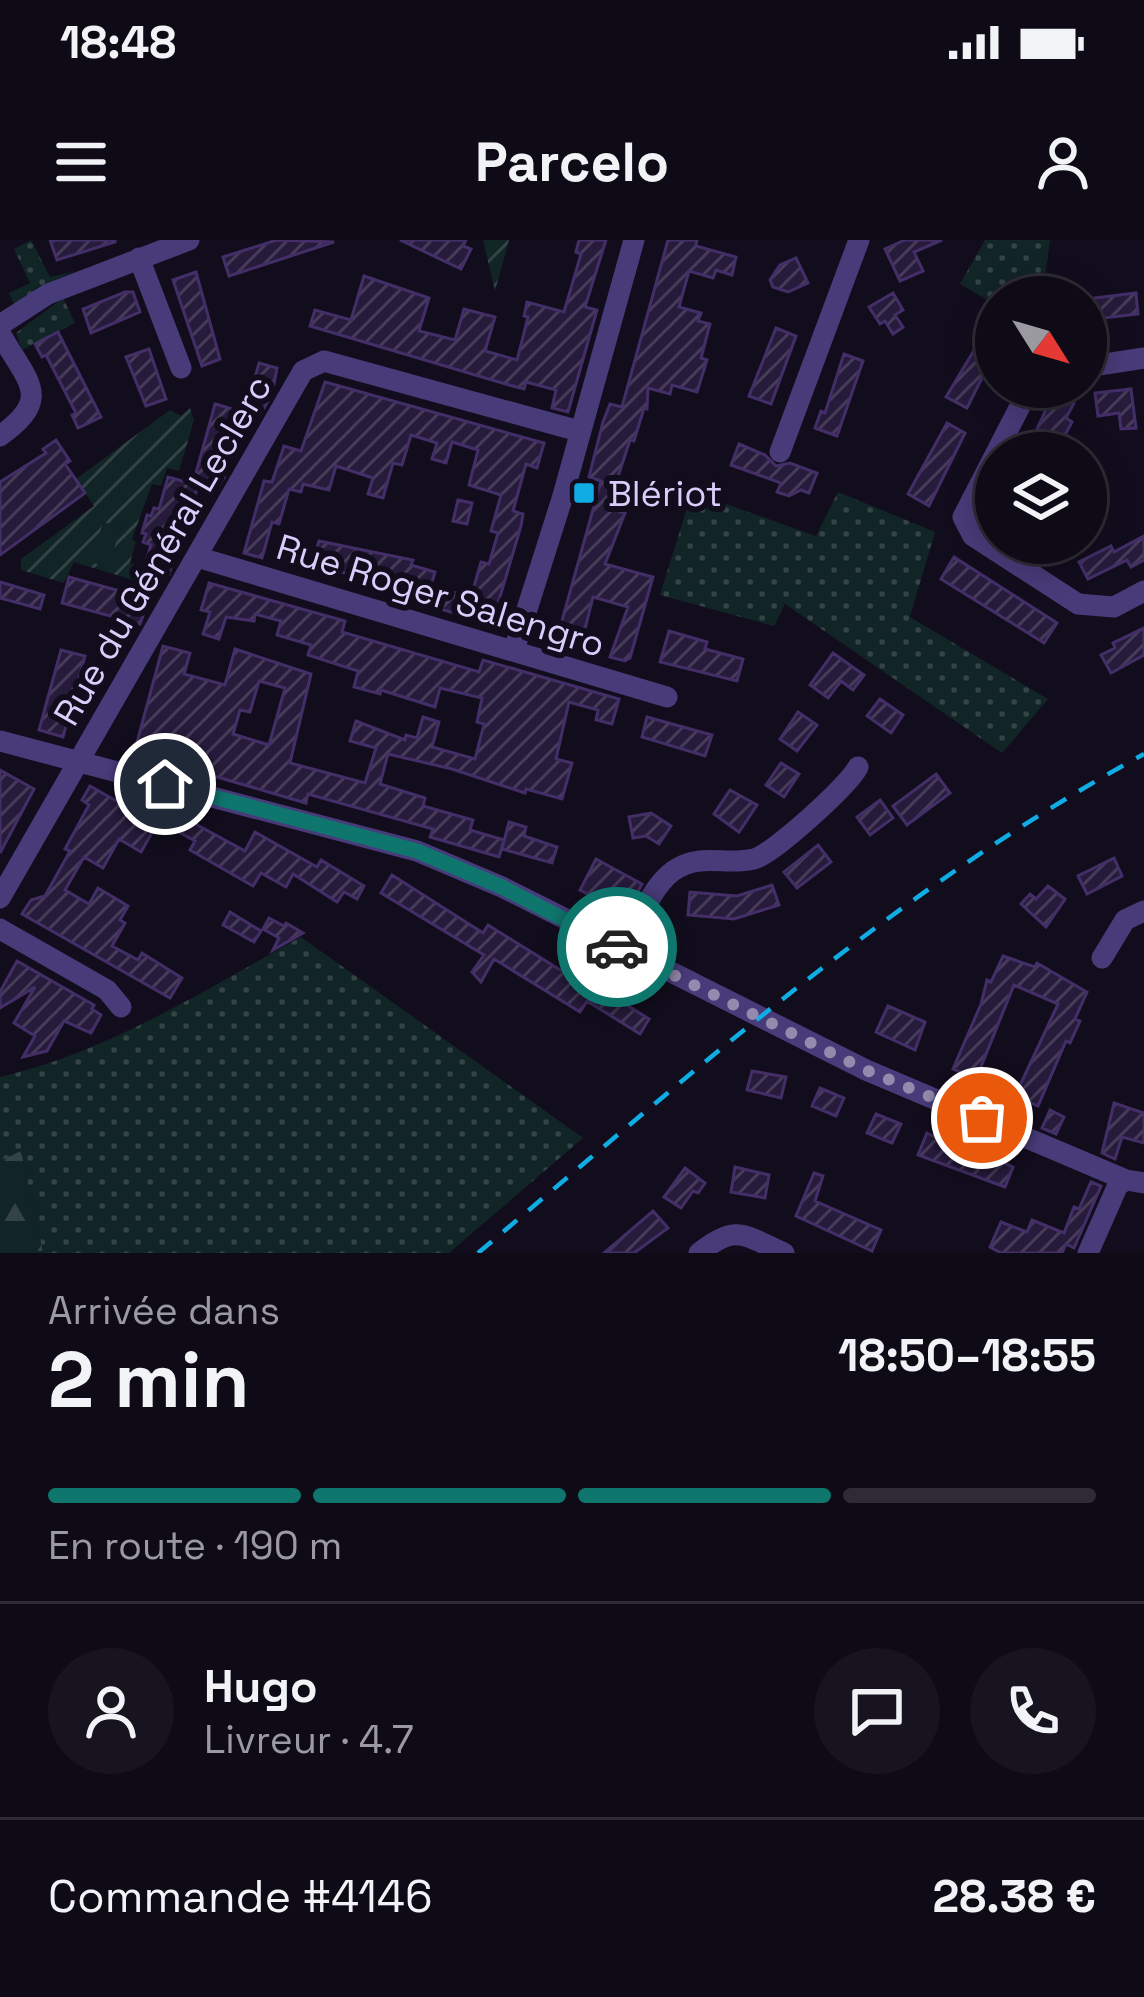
<!DOCTYPE html>
<html lang="fr">
<meta charset="utf-8">
<style>
:root{--surface:#0e0a16;--page:#17131f;--text:#f1f3f6;--muted:#9b9aa1;--line:#2e2b35;--accent:#0f766e}
body{margin:0;font-family:"Space Grotesk",sans-serif;background:var(--page);color:var(--text);height:100vh;display:flex;flex-direction:column;font-size:45px;white-space:nowrap}
*{box-sizing:border-box;margin:0}
p{font-size:39px;color:var(--muted)}
.icon{flex:none;width:66px;height:66px;fill:none;stroke:currentColor;stroke-width:2;stroke-linecap:round;stroke-linejoin:round}
.map{position:relative;height:1013px;overflow:hidden}
.sheet{display:flex;flex-direction:column;background:var(--surface);flex:1}
.sheet>*{flex:none}
.needle{width:78px;rotate:127deg}
.fabs{position:absolute;left:975px;top:36px;display:grid;gap:24px}
.fabs a{display:grid;place-items:center;width:132px;height:132px;border-radius:50%;background:var(--surface);box-shadow:0 6px 30px #0003,0 0 0 3px var(--line);font-size:60px}
.pin{position:absolute;display:grid;place-items:center;width:102px;height:102px;color:#fff;margin:-51px;border:6px solid #fff;border-radius:50%;box-shadow:0 3px 12px #0007}
.courier{position:absolute;display:grid;place-items:center;width:120px;height:120px;margin:-60px;border:9px solid #0f766e;border-radius:50%;background:#fff;color:#222;box-shadow:0 3px 15px #0007}
.overview em{font-style:normal;font-weight:600}
.overview div{display:flex;flex-direction:column-reverse}
.overview{display:flex;align-items:center;justify-content:space-between;height:204px;padding:0 48px}
h1{font-size:78px;font-weight:600;line-height:90px}
.bar{display:grid;grid-template-columns:repeat(4,1fr);gap:18px 12px;align-content:center;height:144px;padding:0 48px}
.bar i{height:15px;border-radius:9px;background:var(--line)}
.bar .active{background:var(--accent)}
.bar p{grid-column:span 4}
.line{display:flex;align-items:center;gap:30px;padding:0 48px;border-top:3px solid var(--line)}
.line div{flex:1}
.round{display:grid;place-items:center;flex:none;width:126px;height:126px;border-radius:63px;background:var(--page)}
.status{display:flex;justify-content:space-between;align-items:center;height:84px;padding:0 60px;background:var(--surface);direction:ltr}
.status svg{height:33px;fill:currentColor}
header{display:flex;justify-content:space-between;align-items:center;height:156px;padding:0 48px;background:var(--surface);font-size:54px;font-weight:600}
.map>svg:first-child{display:block}
.grass{fill:url(#grass-dots)}
.forest{fill:url(#forest-firs)}
.park{fill:#112426}
.garden{fill:url(#garden-furrows);fill-rule:evenodd}
.building{fill:url(#building-hatch);stroke:#432e67;stroke-width:3;fill-rule:evenodd}
.lines{fill:none;stroke-linecap:round;stroke-linejoin:round}
.minor{stroke:#483b79;stroke-width:21}
.rail{stroke:#10ace4;stroke-width:4.5;stroke-dasharray:18 15;stroke-linecap:butt}
.done{stroke:#948aad;stroke-width:12;stroke-dasharray:0 21.6}
.route{stroke:#0f766e;stroke-width:15}
.poi-dot{fill:#10ace4;stroke:#120d1d;stroke-width:4.5}
.labels{text-anchor:middle;stroke-width:12;stroke-linejoin:round;paint-order:stroke}
.poi-label{font-size:36px;fill:#dacdfb;stroke:#120d1d;text-anchor:start}
.street-label{font-size:36px;fill:#dacdfb;stroke:#120d1d}
</style>
<div class="status"><b>18:48</b><svg viewBox="0 0 49 12"><path d="M0 12V9h3v3zM5 12V6h3v6zM10 12V3h3v9zM15 12V0h3v12zM26 1h20v11H26zM47 4h2v5h-2z"/></svg></div>
<header><svg class="icon" aria-label="menu" viewBox="0 0 24 24"><path d="M4 6h16M4 12h16M4 18h16"/></svg>Parcelo<svg class="icon" aria-label="person" viewBox="0 0 24 24"><circle cx="12" cy="8" r="4"/><path d="M4 21q1-7 8-7t8 7"/></svg></header>
<div class="map">
<svg width="1144" height="1013" viewBox="0 0 1144 1013">
<defs>
<pattern id="grass-dots" width="8" height="8" patternUnits="userSpaceOnUse" patternTransform="scale(3)"><rect width="8" height="8" fill="#112426"/><path d="M2 2h.1M6 6h.1" fill="none" stroke="#334346" stroke-width="1.8" stroke-linecap="round"/></pattern>
<pattern id="forest-firs" width="22" height="20" patternUnits="userSpaceOnUse" patternTransform="scale(3)"><rect width="22" height="20" fill="#112426"/><path d="M5 1l3.5 6h-7zM16 11l3.5 6h-7z" fill="#334346"/></pattern>
<pattern id="garden-furrows" width="10" height="10" patternUnits="userSpaceOnUse" patternTransform="scale(3)"><rect width="10" height="10" fill="#112426"/><path d="M-1 1l2-2M0 10L10 0M9 11l2-2" fill="none" stroke="#334346"/></pattern>
<pattern id="building-hatch" width="6" height="6" patternUnits="userSpaceOnUse" patternTransform="scale(3)"><rect width="6" height="6" fill="#271b3c"/><path d="M-1 1l2-2M0 6l6-6M5 7l2-2" fill="none" stroke="#463b59"/></pattern>
</defs>
<rect width="100%" height="100%" fill="#120d1d"/>
<!-- grass -->
<path class="grass" d="M31,0L50,37L76,31L38,47L15,67L9,53L30,43L14,9Z
M985,0H1050L1042,57H996V65L960,44Z
M63,58L75,83L22,110L16,93Z
M692,252L816,296L838,252L935,292L910,377L1048,459L1002,513L785,364L774,386L660,355Z
M301,697L583,898L449,1013H43L21,912L0,921V837C108,812 205,750 301,697Z"/>
<!-- forest -->
<path class="forest" d="M21,911L43,1013H0V921Z"/>
<!-- park -->
<path class="park" d="M102,282L121,287L109,328L90,322Z"/>
<!-- garden -->
<path class="garden" d="M483,0H509L495,51Z
M190,168L194,180L179,231L167,228L161,246L152,244L132,299L136,302L130,323L167,334L159,348L74,322L64,343L21,330V319L94,266L76,239L170,170L181,176ZM103,282L121,287L108,327L91,322Z"/>
<!-- building -->
<path class="building" d="M50,0H115V2L57,20Z
M277,0L334,2L229,36L223,17Z
M400,0H466L463,6L471,9L461,29Z
M579,0H606L585,67L597,70L568,172L552,168L556,150L526,142L524,149L509,145L310,86L315,70L351,80L364,36L429,58L419,91L455,100L464,69L495,77L485,111L517,120L528,77L524,76L527,62L564,72L581,14L576,12Z
M668,0H697L696,6L736,17L732,35L716,30L713,38L689,31L679,67L701,73L698,81L710,84L701,118L707,120L697,152L672,145L670,154L648,148L647,169L644,168L634,201L630,200L610,261L622,264L620,272L625,273L605,324L653,337L630,418L625,421L610,417L628,367L593,357L580,409L556,402L601,241L589,237L603,182L610,164L622,167Z
M905,0H942L914,12L923,31L900,41L885,9Z
M796,18L808,43L788,52L773,47L770,40L780,25Z
M196,32L220,119L202,126L173,40Z
M125,52H133L140,72L91,93L83,69Z
M893,53L903,70L895,75L903,87L893,94L885,81L880,84L869,67Z
M1136,53L1138,74L1086,80V59Z
M996,74V122L991,120L967,168L946,157Z
M776,88L796,96L771,164L749,156Z
M58,92L101,177L78,188L72,175L76,173L46,115L42,117L35,104Z
M149,109L166,159L146,166L126,117Z
M844,114L863,121L837,196L815,188L821,171L825,173Z
M259,123L277,128L272,154L264,168L248,164Z
M325,142L544,203L537,228L526,224L513,271L523,274L521,286L492,384L430,366L435,347L471,357L481,322L489,324L498,293L491,291L501,255L469,245L478,210L452,202L446,223L432,219L437,203L411,195L402,225L393,223L383,258L368,254L373,238L336,226L329,250L303,244L301,252L289,249L279,284L272,282L262,318L244,313L264,241L272,242L284,206L301,211Z
M1131,149L1136,188L1121,189L1119,173L1098,176L1095,153Z
M1054,152L1074,163L1066,178L1072,182L1061,202L1053,205L1049,213H1026Z
M215,164L243,172L224,238L216,251L198,246L169,334L144,327L151,305L143,302L146,294L142,293L147,275L151,276L154,268L159,269L168,237L193,244Z
M947,183L965,193L929,266L908,254Z
M56,200L70,221L65,224L85,253L0,315V242L46,213L43,209Z
M739,204L765,215L776,226L790,223L817,233L809,253L801,250L789,256L777,252L781,243L731,225Z
M458,260L472,263L467,284L453,281Z
M1144,296V320L1131,327L1127,320L1088,339L1079,322L1111,306L1114,312Z
M319,301L413,320L411,325L435,332L428,356L312,324Z
M954,317L1057,383L1044,403L941,339Z
M69,337L149,359L140,384L62,363Z
M0,342L44,355L40,369L0,358Z
M209,343L345,381L342,392L479,432L483,420L619,459L612,484L596,480L598,470L569,462L556,519L572,523L562,559L526,549L525,553L452,529L388,514L380,544L425,558L423,566L473,580L470,590L504,600L499,617L430,597L433,589L308,554L306,563L159,520L158,524L133,517L163,406L190,413L184,434L225,445L235,409L311,434L290,523L365,543L376,508L350,501L356,481L405,500L406,495L417,498L423,477L439,482L432,507L475,519L484,484L477,482L482,458L440,448L435,467L381,450L380,454L354,447L358,431L308,415L311,405L277,395L281,381L255,374L254,381L226,377L219,399L203,394L210,372L201,370ZM259,441L285,448L269,505L233,494L240,470L250,472Z
M1144,388V415L1111,433L1101,415L1115,408L1113,403Z
M669,391L707,402L705,409L743,419L737,441L660,422Z
M61,410L85,416L63,497L39,490Z
M833,413L864,435L853,450L841,441L828,458L810,445Z
M880,459L903,475L891,493L867,476Z
M798,472L817,485L797,511L780,499Z
M647,477L712,495L705,516L642,497Z
M781,523L799,534L784,557L766,545Z
M0,530L34,549L0,613Z
M936,534L950,553L907,585L893,566Z
M90,546L157,584L141,612L119,599L103,628L84,617L65,650L89,664L98,648L128,666L120,680L125,683L112,706L138,720L142,713L182,738L170,758L22,674L31,660L45,656L70,611L65,609L89,565L82,560Z
M730,550L757,565L739,592L714,574Z
M880,560L893,578L870,595L857,577Z
M166,568L245,611L255,592L317,627L321,620L364,646L357,659L344,652L337,662L293,634L286,647L261,633L253,646L190,610L195,601L159,581Z
M651,573L671,586L659,604L646,596L633,598L629,577Z
M509,582L526,587L524,596L557,607L552,623L502,609Z
M818,605L831,622L797,648L784,632Z
M1114,618L1122,636L1087,654L1078,636Z
M596,619L642,644L626,673L580,650Z
M392,635L483,693L488,685L562,731L565,726L649,779L640,794L587,761L580,772L494,719L481,742L472,732L484,715L381,653Z
M772,645L779,665L734,679L688,675L690,652L737,656Z
M1048,646L1065,659L1046,687L1021,664L1030,654L1036,659Z
M230,672L261,691L254,702L223,685Z
M269,678L284,686L286,683L303,693L273,710L279,698L263,689Z
M1003,716L1035,727L1037,723L1087,752L1075,779L1080,781L1070,803L1066,801L1038,866L1015,856L1058,764L1014,745L976,839L953,829L981,764L987,740L991,742Z
M17,721L94,765L92,769L101,775L91,793L64,781L47,811L23,817L35,796L14,783L35,747L0,768V752Z
M888,766L925,782L915,810L876,792Z
M752,831L786,837L781,858L747,850Z
M820,848L844,858L836,876L812,866Z
M1114,863L1144,873V903L1122,897L1115,919L1102,913Z
M1050,870L1064,877L1056,894L1042,888Z
M876,874L901,884L892,903L867,893Z
M927,893L985,922L988,916L1013,927L1005,947L918,915Z
M735,927L769,935L765,958L731,952Z
M685,928L705,943L698,953L693,951L681,968L664,957Z
M814,933L823,936L815,961L881,990L872,1011L796,976Z
M1091,942L1101,946L1074,1008L1066,1004L1062,1013H1001L990,1007L1001,982L1027,992L1032,980L1064,993L1074,967L1079,969Z
M653,971L668,988L634,1013H604Z"/>
<g class="lines">
<!-- minor -->
<path class="minor" d="M139,18L181,128
M0,85L48,54L189,0
M0,93C26,141 55,157 0,196
M1086,127L1144,118
M1030,147L963,277L973,296L1078,364L1114,367L1144,351
M780,212L859,0
M197,317L667,457
M514,410L562,259L634,0
M0,501L417,611L502,647L866,830L1126,940L1144,943
M0,658L303,131L324,121L579,191
M0,689L107,750L121,767
M625,711C639,685 648,650 673,631C700,612 725,626 754,619C773,614 849,545 858,527
M1102,718L1125,680L1144,671
M699,1013C737,983 743,995 784,1013
M1088,1013L1118,945L1126,940"/>
<!-- rail -->
<path class="rail" d="M478,1013C691,834 899,647 1144,514"/>
</g>
<g class="lines">
<!-- done -->
<path class="done" d="M617,707L866,830L982,878"/>
<!-- route -->
<path class="route" d="M165,544L417,611L502,647L617,707"/>
</g>
<!-- markers -->
<rect class="poi-dot" x="572" y="241" width="24" height="24" rx="6"/>
<g class="labels">
<!-- poi labels -->
<g class="poi-label">
<text x="608" y="266">Blériot</text>
</g>
<!-- street labels -->
<g class="street-label">
<text transform="translate(162 310) rotate(-60)" y="13">Rue du Général Leclerc</text>
<text transform="translate(441 355) rotate(17)" y="13">Rue Roger Salengro</text>
</g>
</g>
</svg>
<div class="fabs">
<a><svg class="needle" viewBox="-14 -14 28 28"><path d="M0-13l5 13h-10z" fill="#e53935"/><path d="M0 13l5-13h-10z" fill="#9b9aa1"/></svg></a>
<a><svg class="icon" aria-label="layers" viewBox="0 0 24 24"><path d="M12 4l9 5-9 5-9-5zM3 14l9 5 9-5"/></svg></a>
</div>
<div class="pin" style="left:982px;top:878px;background:#ea580c"><svg class="icon" aria-label="bag" viewBox="0 0 24 24"><path d="M5 8h14l-1 12H6zM9 8a3 3 0 0 1 6 0"/></svg></div>
<div class="pin" style="left:165px;top:544px;background:#1f2937"><svg class="icon" aria-label="home" viewBox="0 0 24 24"><path d="M3 11l9-7 9 7M6 9v11h12V9"/></svg></div>
<div class="courier" style="left:617px;top:707px"><svg class="icon" aria-label="car" viewBox="0 0 24 24"><path d="M5 17H2v-5l4-1 3-4h7l3 4 3 1v5h-3M9 17h6M6 11h13"/><circle cx="7" cy="17" r="2"/><circle cx="17" cy="17" r="2"/></svg></div>
</div>
<section class="sheet">
<div class="overview"><div><h1>2 min</h1><p>Arrivée dans</p></div><em>18:50–18:55</em></div>
<div class="bar"><i class="active"></i><i class="active"></i><i class="active"></i><i></i><p>En route · 190 m</p></div>
<div class="line" style="height:216px"><a class="round"><svg class="icon" aria-label="person" viewBox="0 0 24 24"><circle cx="12" cy="8" r="4"/><path d="M4 21q1-7 8-7t8 7"/></svg></a><div><b>Hugo</b><p>Livreur · 4.7</p></div><a class="round"><svg class="icon" aria-label="chat" viewBox="0 0 24 24"><path d="M4 5h16v11H9l-5 4z"/></svg></a><a class="round"><svg class="icon" aria-label="phone" viewBox="0 0 24 24"><path d="M5 4h4l2 5-3 2q2 4 5 5l2-3 5 2v4C11 20 4 13 5 4z"/></svg></a></div>
<div class="line" style="height:156px"><div>Commande #4146</div><b>28.38 €</b></div>
</section>
